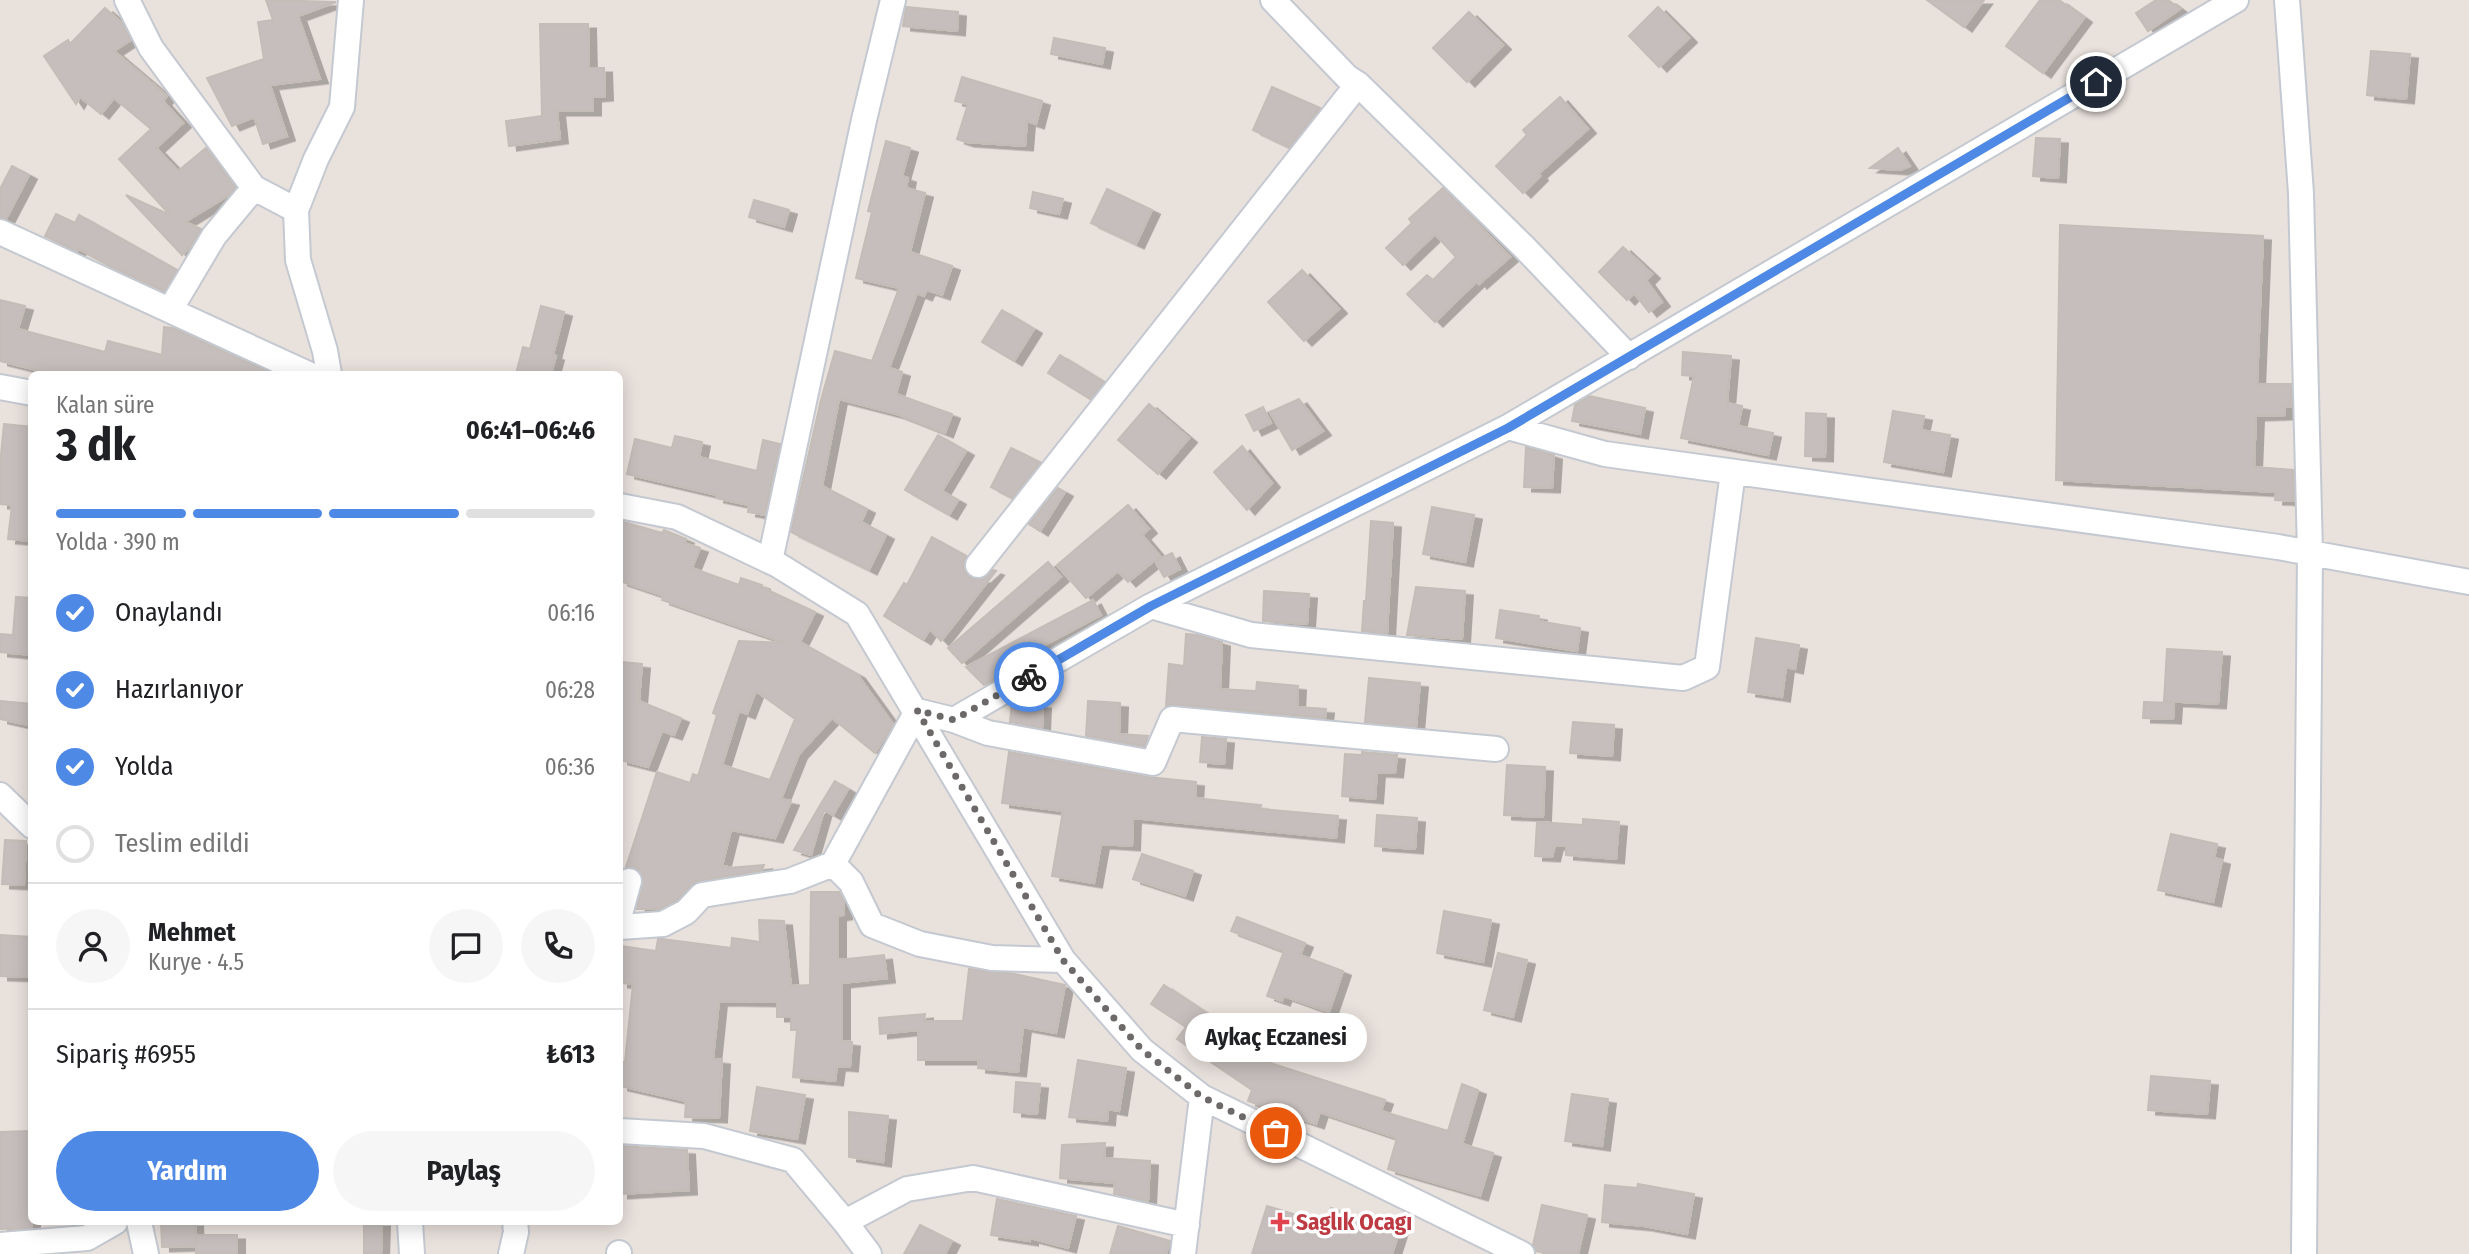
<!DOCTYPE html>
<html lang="tr">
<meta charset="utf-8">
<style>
:root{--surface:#fff;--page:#f6f6f6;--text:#202124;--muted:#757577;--line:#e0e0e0;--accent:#4e89e5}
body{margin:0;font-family:"Fira Sans Condensed",sans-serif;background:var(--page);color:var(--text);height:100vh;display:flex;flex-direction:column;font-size:26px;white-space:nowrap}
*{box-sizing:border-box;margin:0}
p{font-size:23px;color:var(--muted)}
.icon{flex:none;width:38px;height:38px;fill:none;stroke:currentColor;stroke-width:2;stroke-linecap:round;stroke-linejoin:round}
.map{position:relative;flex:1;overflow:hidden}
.side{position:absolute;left:28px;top:371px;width:595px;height:854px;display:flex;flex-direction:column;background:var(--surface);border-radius:10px;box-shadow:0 4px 18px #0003}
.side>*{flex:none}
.pin{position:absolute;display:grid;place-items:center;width:60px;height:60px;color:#fff;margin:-30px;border:4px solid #fff;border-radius:50%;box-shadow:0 2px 7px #0007}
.courier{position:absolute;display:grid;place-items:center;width:70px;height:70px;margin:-35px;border:5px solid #4e89e5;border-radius:50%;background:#fff;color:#222;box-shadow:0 2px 9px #0007}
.bubble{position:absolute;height:49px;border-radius:24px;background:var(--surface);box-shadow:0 4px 18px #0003;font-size:23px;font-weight:700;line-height:49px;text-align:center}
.overview em{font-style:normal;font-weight:700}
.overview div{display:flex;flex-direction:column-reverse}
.overview{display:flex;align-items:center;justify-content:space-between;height:119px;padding:0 28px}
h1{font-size:46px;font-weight:700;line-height:52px}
.bar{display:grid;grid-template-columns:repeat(4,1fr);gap:10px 7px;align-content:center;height:84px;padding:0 28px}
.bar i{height:9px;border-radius:5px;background:var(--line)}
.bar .on{background:var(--accent)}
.bar p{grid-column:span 4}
.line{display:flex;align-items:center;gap:18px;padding:0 28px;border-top:2px solid var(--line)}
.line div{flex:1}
.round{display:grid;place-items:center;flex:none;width:74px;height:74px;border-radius:37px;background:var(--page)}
ol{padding:0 28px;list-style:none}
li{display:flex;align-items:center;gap:21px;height:77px}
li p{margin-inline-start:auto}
li .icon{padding:7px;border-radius:50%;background:var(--accent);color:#fff;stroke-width:4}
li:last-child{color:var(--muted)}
li i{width:38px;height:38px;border:4px solid var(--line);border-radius:50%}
.primary-button{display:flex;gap:14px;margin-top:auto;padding:14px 28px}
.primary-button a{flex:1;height:80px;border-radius:42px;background:var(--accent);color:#fff;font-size:28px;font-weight:700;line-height:80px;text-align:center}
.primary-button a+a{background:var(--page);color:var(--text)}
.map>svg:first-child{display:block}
.building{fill:#c5bebc;stroke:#c4bcb6;stroke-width:2;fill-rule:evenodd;filter:url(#shadow)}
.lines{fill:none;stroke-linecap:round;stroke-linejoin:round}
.minor-casing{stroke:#c4c9d1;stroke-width:28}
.minor{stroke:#fff;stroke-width:24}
.done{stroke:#6c6968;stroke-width:7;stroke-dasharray:0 12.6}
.route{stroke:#4e89e5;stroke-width:9}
.health-dot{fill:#e0444e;stroke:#fff;stroke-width:2.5}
.labels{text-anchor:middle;stroke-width:7;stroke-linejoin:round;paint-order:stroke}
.health-label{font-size:23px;font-weight:bold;fill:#be3a42;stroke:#fff;text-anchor:start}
</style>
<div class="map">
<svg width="2469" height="1254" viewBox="0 0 2469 1254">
<defs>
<filter id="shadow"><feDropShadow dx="8" dy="4.5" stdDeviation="0" flood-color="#0004"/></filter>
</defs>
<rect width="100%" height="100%" fill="#e9e1dc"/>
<!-- building -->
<path class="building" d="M266,0L336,2L298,16L320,79L270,85L287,136L263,144L254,117L232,126L207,78L264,59L258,22L273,20Z
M1927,0H1984L1964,27Z
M2040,0H2059L2084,18L2043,73L2006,46Z
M2156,0H2168L2180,9L2148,31L2136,13Z
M906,7L958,12L957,31L903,26Z
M1658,7L1689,38L1659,67L1629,36Z
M105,8L122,23L131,40L114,51L167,96L163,101L183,123L156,148L178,171L206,148L235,187L229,195L185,222L201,229L190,247L182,255L126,195L170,215L119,159L151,129L114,98L101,114L80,97L76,104L44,56L68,40L70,44Z
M1469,12L1503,45L1467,82L1433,48Z
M540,24H588L589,68H604L605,96L593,97V111H557L560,139L509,146L506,121L542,116Z
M1054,38L1105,48L1102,64L1051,54Z
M2371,51L2410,54L2406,99L2367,95Z
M962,77L1042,101L1036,124L1027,121L1025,146L966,142L957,139L968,104L955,101Z
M1272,87L1320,108L1289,147L1253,130Z
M1560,97L1588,129L1538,174L1540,176L1523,193L1496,166L1527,135L1523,130Z
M2036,138L2060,139L2058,178L2033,176Z
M886,141L910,148L902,176L908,178L906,188L925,193L910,252L952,266L942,295L927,290L924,296L917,293L889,368L902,372L896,394L952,414L945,433L897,414L839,399L822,486L867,509L861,522L886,535L869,570L791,532L821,400L835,351L872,361L899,288L856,278L872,212L868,211Z
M1898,148L1910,166L1900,170L1870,168Z
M12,166L29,175L6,219L0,217V189Z
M1443,188L1510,257L1479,284L1477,281L1435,322L1407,294L1427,275L1433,280L1456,257L1435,234L1403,265L1386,248L1412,223L1409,219Z
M1107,189L1152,210L1136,244L1091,223Z
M1033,192L1063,199L1059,214L1030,208Z
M754,200L789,210L784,227L749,217Z
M56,214L75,223L79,215L177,270L164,291L110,266L79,249L77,251L45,236Z
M2060,225L2263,236L2257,384H2291V407H2285V415L2256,416L2254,467L2293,470L2294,501L2275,500L2276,492L2056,480Z
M1623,247L1652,274L1646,280L1662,302L1649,312L1634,293L1627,300L1599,272Z
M1302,270L1339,309L1304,341L1268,302Z
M0,300L25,306L18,329L105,352L108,341L162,355L164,327L173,328L274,374H53L0,361Z
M541,306L564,312L553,355L556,356L551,374H516L523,347L530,349Z
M1002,310L1034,329L1014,361L982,342Z
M1683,352L1731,356L1727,403L1742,406L1738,426L1773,433L1768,455L1681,438L1694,376L1682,375Z
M1060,355L1104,382L1090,399L1048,373Z
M1589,396L1645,408L1640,434L1572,421L1575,405Z
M1299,399L1323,431L1292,450L1270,412Z
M1149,404L1189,438L1158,474L1118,440Z
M1263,407L1271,423L1254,431L1246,415Z
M1893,411L1924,416L1921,430L1950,435L1943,472L1884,462Z
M1806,413L1826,414L1825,457L1805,456Z
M4,424L32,427V541L8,539L12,505L0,504V465Z
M938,435L966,451L942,491L958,500L949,515L905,490Z
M675,436L702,442L699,457L757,471L763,440L780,444L765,515L748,512L749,505L716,498L717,495L627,474L635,439L672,448Z
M1242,446L1272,483L1247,510L1214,472Z
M1526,447L1554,455L1552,488L1524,487Z
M1011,448L1040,462L1012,498L991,487Z
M1058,488L1065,492L1040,531L1029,524Z
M1128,505L1149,529L1142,535L1160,556L1128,582L1118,571L1086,598L1057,565Z
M1432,507L1474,515L1465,562L1423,554Z
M620,521L662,533L664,530L686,539L684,543L700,548L692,568L739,585L741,578L762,585L761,587L815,612L800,642L857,674L893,724L875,753L832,718L799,754L781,799L791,801L775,838L731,830L722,866H727V868L764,865L762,870L699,881L691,885L677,900L659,909H637L643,878L639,870L626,867L657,772L690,783L693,774L698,776L717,715L713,713L739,641L786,643L662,600L664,596L620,581ZM756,691L795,719L770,780L722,765L739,711L747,714Z
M1371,521L1393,523L1387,634L1362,631L1364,601H1366Z
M932,537L966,556L963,562L964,570L969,577L983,579L993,570L996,571L941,641L930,629L923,640L884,616L904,583L907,585Z
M1172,553L1180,569L1164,577L1155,561Z
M1048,562L1061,577L962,663L948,648Z
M1416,587L1465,591L1462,639L1407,635Z
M1264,591L1309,594L1307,624L1263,621Z
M16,597L32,598V655L0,652V634L13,635Z
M1093,600L1101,615L1035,650L1039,653L1036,655L1023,663L1022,661L984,685L966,667Z
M1500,610L1539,616L1538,621L1580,628L1577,651L1496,638Z
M1186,634L1198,635L1222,642L1220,689L1256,691L1257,682L1298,686L1297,707L1326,709L1325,718L1173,704L1166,706L1169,664L1184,666Z
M1756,638L1799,645L1795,669L1786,667L1782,697L1748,692Z
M2167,649L2222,652L2218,704L2164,701Z
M622,662L642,664L639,701L681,718L674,735L662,731L648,767L620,760Z
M1369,678L1420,683L1416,727L1365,722Z
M0,701L32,704V726L0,719Z
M1088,701L1120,703L1119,734L1148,736L1144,746L1086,736Z
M2144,702L2174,703L2173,719L2143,718Z
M1012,703L1043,704L1042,728L1010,722Z
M1573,722L1614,725L1612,756L1570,753Z
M1202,737L1226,739L1224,764L1200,762Z
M1009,752L1148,777L1196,782L1195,798L1261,805L1260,809L1338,816L1336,838L1133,818L1132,846L1101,844L1094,883L1052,876L1063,811L1002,803Z
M1362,752L1397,755L1395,773L1377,772L1375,799L1342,796L1345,754L1362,755Z
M1507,765L1545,767L1543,817L1504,815Z
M835,781L848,789L833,815L824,810L811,855L794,850L819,807L822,808L819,807Z
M1377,815L1417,818L1415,849L1375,846Z
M1583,819L1619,822L1616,859L1566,855V846L1555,845L1552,857L1535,856L1537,822L1583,825Z
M2171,834L2217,844L2214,858L2222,860L2213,902L2158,890Z
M5,840L26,841L24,885L2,884Z
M1142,854L1193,871L1185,896L1133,879Z
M811,892H839L844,901V915L838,916V960L884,955L887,978L842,983V1041L852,1042L850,1067L837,1066L835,1081L793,1077L797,1030H791V1017H777V1002L719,1001L713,1059L722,1060L719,1118L685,1117L686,1101L620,1086V1062H625L633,984L620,983V946L656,951L658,939H662L731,948L732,938L760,942L759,920L784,921L791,986L810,985Z
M1444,911L1491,920L1483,962L1437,953Z
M1237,917L1305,943L1300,955L1343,971L1329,1012L1284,996L1282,1001L1267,996L1284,951L1231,931Z
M0,935L32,937L29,977L0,976Z
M1498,953L1527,960L1513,1017L1484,1010Z
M969,969L1010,973L1065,985L1056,1033L1023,1027L1018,1072L978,1068L979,1060H918V1030L880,1034L879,1018L925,1014L924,1021H963Z
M1164,985L1266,1053L1261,1060L1385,1100L1381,1111L1448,1131L1462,1084L1478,1090L1462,1144L1493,1153L1480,1196L1388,1169L1397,1138L1320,1112L1316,1124L1248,1101L1252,1090L1177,1039L1186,1027L1151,1004Z
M1078,1060L1126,1068L1119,1111L1108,1109L1107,1121L1069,1117Z
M2151,1076L2210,1081L2207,1114L2148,1110Z
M1016,1082L1040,1084L1037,1114L1014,1112Z
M757,1087L805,1095L797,1139L750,1131Z
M1572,1094L1608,1099L1602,1146L1565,1141Z
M849,1112L888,1116L883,1162L849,1157Z
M32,1131V1228L0,1229V1132Z
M1105,1143L1104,1158L1150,1161L1148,1201L1114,1194L1115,1183L1060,1178L1062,1145Z
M620,1146L687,1150L689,1190L620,1194Z
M1638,1184L1694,1194L1687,1234L1644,1226L1602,1222L1605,1185L1637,1188Z
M997,1199L1076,1216L1068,1248L1030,1238V1241L991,1235Z
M1542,1205L1587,1215L1578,1254H1552L1536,1251L1533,1245Z
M1267,1206L1326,1224L1331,1208L1400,1229L1392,1254H1252Z
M161,1222H195L196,1245V1235H237V1254H196V1246L162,1247Z
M364,1222H382L381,1254H364Z
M920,1225L952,1241L945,1254H904Z
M1118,1226L1170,1241L1166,1254H1110Z"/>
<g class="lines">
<defs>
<path id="minor" d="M127,0L151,48L254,188L296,210
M1273,0L1347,77L1358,84L1525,248L1629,357
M2287,0L2301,193L2310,553L2304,1254
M0,232L308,374
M170,310L214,236L254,188
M329,374L325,351L298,260L296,210L316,159L342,107L351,0
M0,387L32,393
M1508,427L1605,454L2278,547L2469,582
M620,506L677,517L778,565L857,614L1063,960L1142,1050L1202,1097L1522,1254
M770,561L864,120L893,0
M978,565L1358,84
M1151,606L1251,635L1683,678L1707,667L1733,472
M954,720L988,733L1153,763L1172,719L1496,749
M0,795L32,826
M833,864L851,882L872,925L920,944L992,958L1063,960
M620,914L629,881
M620,927L663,924L686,912L702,895L790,881L833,864L917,711L954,720L1151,606L1508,427L2236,0
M620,1131L704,1136L793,1160L845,1222L869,1254
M139,1222L146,1254
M410,1222L412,1254
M845,1222L907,1189L973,1178L1187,1225
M0,1245L87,1238L115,1222
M511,1254L516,1232L515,1222
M619,1254V1253
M1183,1254L1202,1097"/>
</defs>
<!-- minor casing -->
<use href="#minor" class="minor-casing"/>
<!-- minor -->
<use href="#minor" class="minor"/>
</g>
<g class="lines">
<!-- done -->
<path class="done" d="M1029,677L954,720L917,710L1063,960L1142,1050L1202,1097L1276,1133"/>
<!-- route -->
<path class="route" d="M1029,677L1151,606L1508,428L2096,82"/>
</g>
<!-- markers -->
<path class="health-dot" d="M1276.5 1211.5h7v7h7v7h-7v7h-7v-7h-7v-7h7z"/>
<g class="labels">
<!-- health labels -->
<g class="health-label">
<text x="1296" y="1230">Saglık Ocagı</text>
</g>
</g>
</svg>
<div class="pin" style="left:1276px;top:1133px;background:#ea580c"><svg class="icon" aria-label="bag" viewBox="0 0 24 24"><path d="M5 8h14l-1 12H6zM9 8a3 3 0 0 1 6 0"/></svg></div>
<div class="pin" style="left:2096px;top:82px;background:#1f2937"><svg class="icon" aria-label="home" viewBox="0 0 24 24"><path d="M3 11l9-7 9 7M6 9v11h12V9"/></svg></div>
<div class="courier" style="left:1029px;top:677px"><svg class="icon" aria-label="bike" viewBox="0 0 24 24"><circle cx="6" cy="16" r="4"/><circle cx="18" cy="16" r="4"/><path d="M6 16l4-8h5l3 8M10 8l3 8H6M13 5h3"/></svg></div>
<div class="bubble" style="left:1185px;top:1013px;width:182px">Aykaç Eczanesi</div>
<section class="side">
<div class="overview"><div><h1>3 dk</h1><p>Kalan süre</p></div><em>06:41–06:46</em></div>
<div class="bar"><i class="on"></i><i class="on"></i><i class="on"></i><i></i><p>Yolda · 390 m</p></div>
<ol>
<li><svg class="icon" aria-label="check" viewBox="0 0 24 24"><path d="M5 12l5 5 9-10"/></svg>Onaylandı<p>06:16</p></li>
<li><svg class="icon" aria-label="check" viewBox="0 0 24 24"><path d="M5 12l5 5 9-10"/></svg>Hazırlanıyor<p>06:28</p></li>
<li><svg class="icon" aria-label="check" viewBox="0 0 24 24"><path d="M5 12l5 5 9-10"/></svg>Yolda<p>06:36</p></li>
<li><i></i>Teslim edildi</li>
</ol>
<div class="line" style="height:126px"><a class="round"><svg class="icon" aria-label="person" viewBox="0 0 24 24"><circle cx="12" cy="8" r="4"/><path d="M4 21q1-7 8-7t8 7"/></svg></a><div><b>Mehmet</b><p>Kurye · 4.5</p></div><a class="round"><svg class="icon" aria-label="chat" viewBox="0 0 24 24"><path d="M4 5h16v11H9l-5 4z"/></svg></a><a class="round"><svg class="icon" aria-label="phone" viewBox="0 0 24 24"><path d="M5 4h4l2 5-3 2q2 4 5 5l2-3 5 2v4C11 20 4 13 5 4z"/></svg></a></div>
<div class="line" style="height:91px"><div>Sipariş #6955</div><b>₺613</b></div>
<div class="primary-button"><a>Yardım</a><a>Paylaş</a></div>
</section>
</div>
